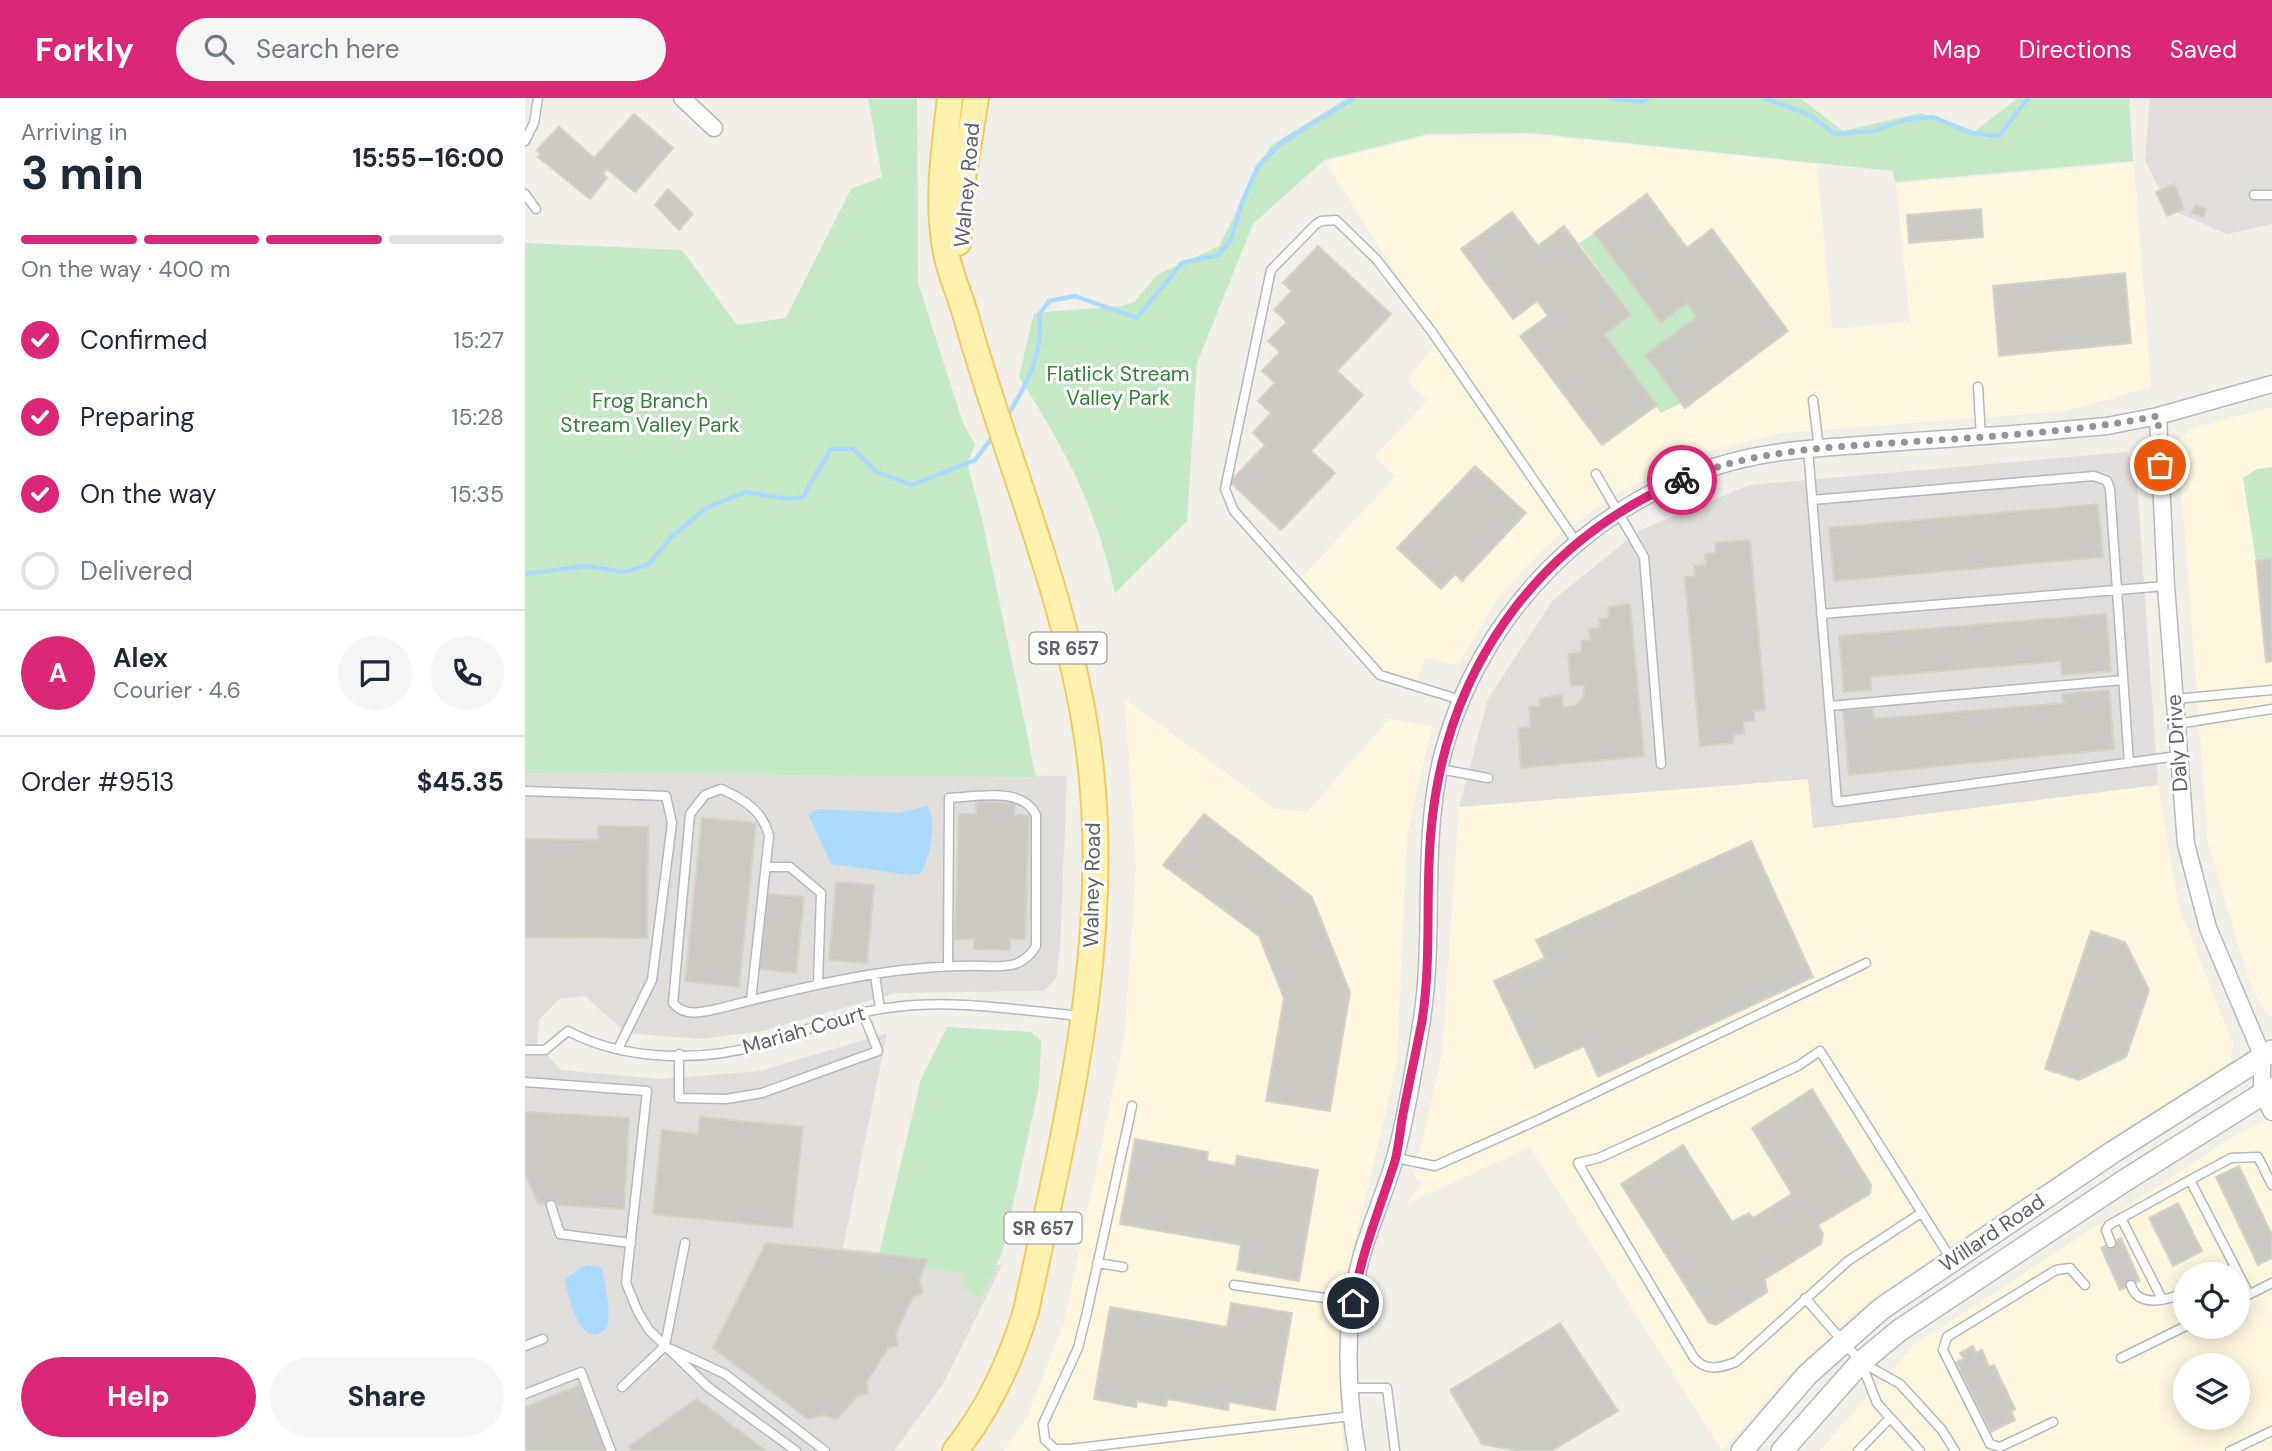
<!DOCTYPE html>
<meta charset="utf-8">
<style>
:root{--surface:#fff;--page:#f6f6f7;--text:#1f2937;--muted:#747a83;--line:#e0e1e3;--accent:#db2777}
body{margin:0;font-family:"DM Sans",sans-serif;background:var(--page);color:var(--text);height:100vh;display:flex;flex-direction:column;font-size:26px;white-space:nowrap}
*{box-sizing:border-box;margin:0}
p{font-size:23px;color:var(--muted)}
.icon{flex:none;width:38px;height:38px;fill:none;stroke:currentColor;stroke-width:2;stroke-linecap:round;stroke-linejoin:round}
.map{position:relative;flex:1;overflow:hidden}
.details{display:flex;flex-direction:column;background:var(--surface);width:525px}
.details>*{flex:none}
.controls{position:absolute;left:1648px;top:1164px;display:grid;gap:14px}
.controls a{display:grid;place-items:center;width:77px;height:77px;border-radius:50%;background:var(--surface);box-shadow:0 4px 18px #0003;font-size:35px}
.pin{position:absolute;display:grid;place-items:center;width:60px;height:60px;color:#fff;margin:-30px;border:4px solid #fff;border-radius:50%;box-shadow:0 2px 7px #0007}
.courier{position:absolute;display:grid;place-items:center;width:70px;height:70px;margin:-35px;border:5px solid #db2777;border-radius:50%;background:#fff;color:#222;box-shadow:0 2px 9px #0007}
.head em{font-style:normal;font-weight:700}
.head div{display:flex;flex-direction:column-reverse}
.head{display:flex;align-items:center;justify-content:space-between;height:119px;padding:0 21px}
h1{font-size:46px;font-weight:700;line-height:52px}
.bar{display:grid;grid-template-columns:repeat(4,1fr);gap:10px 7px;align-content:center;height:84px;padding:0 21px}
.bar i{height:9px;border-radius:5px;background:var(--line)}
.bar .selected{background:var(--accent)}
.bar p{grid-column:span 4}
.line{display:flex;align-items:center;gap:18px;padding:0 21px;border-top:2px solid var(--line)}
.line div{flex:1}
.round{display:grid;place-items:center;flex:none;width:74px;height:74px;border-radius:37px;background:var(--page)}
ol{padding:0 21px;list-style:none}
li{display:flex;align-items:center;gap:21px;height:77px}
li p{margin-inline-start:auto}
li .icon{padding:7px;border-radius:50%;background:var(--accent);color:#fff;stroke-width:4}
li:last-child{color:var(--muted)}
li i{width:38px;height:38px;border:4px solid var(--line);border-radius:50%}
.primary-button{display:flex;gap:14px;margin-top:auto;padding:14px 21px}
.primary-button a{flex:1;height:80px;border-radius:42px;background:var(--accent);color:#fff;font-size:28px;font-weight:700;line-height:80px;text-align:center}
.primary-button a+a{background:var(--page);color:var(--text)}
header{display:flex;align-items:center;gap:42px;box-sizing:border-box;height:98px;padding:0 35px;background:var(--accent);color:#fff}
header strong{font-size:33px}
nav{display:flex;gap:38px;margin-inline-start:auto;font-size:24px}
.search{width:490px;height:63px;background:var(--page);display:flex;align-items:center;gap:18px;box-sizing:border-box;padding:0 24px;border-radius:38px;color:var(--muted);font-size:26px}
main{display:flex;flex:1;min-height:0}
.map>svg:first-child{display:block}
.commercial{fill:#fef7e0;fill-rule:evenodd}
.industrial{fill:#e0deda}
.green{fill:#c5e8c5}
.water{fill:#aadaff}
.lines{fill:none;stroke-linecap:round;stroke-linejoin:round}
.stream{stroke:#aadaff;stroke-width:4.5}
.building{fill:#cccac5;stroke:#d6d1c6;stroke-width:2}
.service-casing{stroke:#b5b8bc;stroke-width:11}
.minor-casing{stroke:#b5b8bc;stroke-width:19}
.secondary-casing{stroke:#b6babf;stroke-width:24}
.primary-casing{stroke:#f2c960;stroke-width:28}
.service{stroke:#fff;stroke-width:8}
.minor{stroke:#fff;stroke-width:16}
.secondary{stroke:#fff;stroke-width:21}
.primary{stroke:#fff2af;stroke-width:24}
.done{stroke:#929495;stroke-width:7;stroke-dasharray:0 12.6}
.route{stroke:#db2777;stroke-width:9}
.labels{text-anchor:middle;stroke-width:6;stroke-linejoin:round;paint-order:stroke}
.shield{fill:#fff;stroke:#8f9295;stroke-width:2}
.shield-label{font-size:19px;font-weight:bold;fill:#5f6368}
.street-label{font-size:21px;fill:#5f6368;stroke:#fff}
.park-label{font-size:21px;fill:#348238;stroke:#fff}
</style>
<header>
<strong>Forkly</strong>
<div class="search"><svg class="icon" aria-label="search" viewBox="0 0 24 24"><circle cx="10" cy="10" r="6"/><path d="M15 15l6 6"/></svg>Search here</div>
<nav><a>Map</a><a>Directions</a><a>Saved</a></nav>
</header>
<main>
<section class="details">
<div class="head"><div><h1>3 min</h1><p>Arriving in</p></div><em>15:55–16:00</em></div>
<div class="bar"><i class="selected"></i><i class="selected"></i><i class="selected"></i><i></i><p>On the way · 400 m</p></div>
<ol>
<li><svg class="icon" aria-label="check" viewBox="0 0 24 24"><path d="M5 12l5 5 9-10"/></svg>Confirmed<p>15:27</p></li>
<li><svg class="icon" aria-label="check" viewBox="0 0 24 24"><path d="M5 12l5 5 9-10"/></svg>Preparing<p>15:28</p></li>
<li><svg class="icon" aria-label="check" viewBox="0 0 24 24"><path d="M5 12l5 5 9-10"/></svg>On the way<p>15:35</p></li>
<li><i></i>Delivered</li>
</ol>
<div class="line" style="height:126px"><b class="round" style="background:var(--accent);color:#fff">A</b><div><b>Alex</b><p>Courier · 4.6</p></div><a class="round"><svg class="icon" aria-label="chat" viewBox="0 0 24 24"><path d="M4 5h16v11H9l-5 4z"/></svg></a><a class="round"><svg class="icon" aria-label="phone" viewBox="0 0 24 24"><path d="M5 4h4l2 5-3 2q2 4 5 5l2-3 5 2v4C11 20 4 13 5 4z"/></svg></a></div>
<div class="line" style="height:91px"><div>Order #9513</div><b>$45.35</b></div>
<div class="primary-button"><a>Help</a><a>Share</a></div>
</section>
<div class="map">
<svg width="1747" height="1353" viewBox="0 0 1747 1353">
<rect width="100%" height="100%" fill="#f1efe8"/>
<!-- commercial -->
<path class="commercial" d="M1008,37L1292,66L1307,231L1385,224L1371,86L1609,65L1626,289L1542,313L1256,335L1182,353L1088,397L1022,447L971,503L932,568L901,559L889,589L855,573L774,482L870,379L849,358L902,303L882,282L913,242L800,64L904,38Z
M1747,309V918L1739,914L1723,880L1683,745L1653,343L1665,331Z
M600,601L750,711L782,714L864,621L907,628L882,738L872,967L814,1208L818,1353H478L502,1319L539,1225L600,936L611,771Z
M1284,681L1288,730L1633,687L1654,809L1708,946L1706,963L1341,1205L1261,1280L1197,1353L1005,1049L881,1106L898,1085L889,1079L917,956L934,709Z
M1747,1019V1353H1294L1389,1247L1712,1036ZM1661,1176H1713V1228H1661ZM1661,1267H1713V1320H1661Z"/>
<!-- industrial -->
<path class="industrial" d="M1625,0H1747V126L1702,136L1644,111L1620,62Z
M1602,354L1611,369L1633,687L1288,730L1283,681L934,709L963,601L1028,502L1115,432L1225,387Z
M0,675L542,678L535,852L531,880L519,893L371,895L237,933L175,941L101,935L60,898L34,901L14,922L12,946L36,972L135,981L235,973L362,935L318,1150L477,1167L418,1286L369,1353H0Z"/>
<!-- green -->
<path class="green" d="M343,0H392L393,185L438,325L450,347L442,365L457,421L511,679L0,675V145L157,152L212,227L261,220L326,91L357,79Z
M822,0H1275L1318,33L1396,15L1450,33L1493,0H1604L1608,63L1370,84L1368,73L1007,35L903,36L799,62L728,126L672,265L662,423L590,495C571,409 541,352 494,279L509,215L596,208L609,204L632,177L694,148L745,48Z
M1069,135L1136,224L1162,205L1172,219L1121,257L1156,305L1136,315L1079,236L1106,216L1054,145Z
M1747,369V460L1731,463L1718,380L1732,371Z
M422,929L506,934L516,943L514,989L477,1155L456,1199L441,1194L438,1185L440,1175L398,1171L401,1161L354,1156L396,981Z"/>
<!-- water -->
<path class="water" d="M402,708C413,724 405,760 396,775L385,777L306,766L283,716L294,711L375,715Z
M61,1167L77,1170C79,1186 88,1214 81,1230C80,1233 76,1235 73,1236C53,1242 42,1195 40,1181Z"/>
<g class="lines">
<!-- stream -->
<path class="stream" d="M1087,0L1117,4L1123,0
M1239,0L1285,17L1309,36L1349,33L1383,21L1408,19L1446,35L1474,38L1503,0
M481,320C501,288 519,256 514,217L524,203L550,198L612,220L657,165L693,157L706,142L716,107L733,68L756,45L829,0
M0,476L60,468L100,474L124,466L147,438L183,409L221,394L263,401L278,399L306,351H328L352,374L387,387L450,362L470,336"/>
</g>
<!-- building -->
<path class="building" d="M109,16L148,50L110,94L82,71L78,76L82,80L65,101L13,59L16,56L12,52L34,29L69,60Z
M1649,86L1659,111L1642,118L1631,94Z
M143,91L168,116L154,132L130,107Z
M1122,96L1162,150L1187,131L1263,233L1160,310L1120,257L1172,219L1162,205L1136,225L1069,135Z
M1670,107L1681,111L1678,119L1667,115Z
M1456,111L1458,139L1384,145L1382,117Z
M987,114L1013,148L1039,128L1106,217L1079,236L1132,307L1077,347L995,238L1023,218L1012,203L988,221L936,151Z
M793,148L866,216L812,273L838,297L786,353L810,375L756,432L705,384L740,347L728,335L746,315L733,303L750,285L737,273L755,254L743,243L762,224L749,212L767,193L758,185Z
M1600,175L1606,245L1474,258L1468,188Z
M950,368L1001,415L937,483L930,476L916,491L872,450Z
M1573,406L1578,459L1309,483L1304,430Z
M1225,442L1240,612L1229,613V623L1218,624L1219,636L1208,637V645L1175,648L1160,479L1170,478L1169,468L1181,467L1180,456L1191,455L1190,445Z
M1747,460V563L1741,564L1731,463Z
M1105,506L1119,658L996,670L993,630L1006,629L1004,609L1015,608V600L1037,597L1038,609L1050,608L1059,598V587L1046,588L1043,556L1057,554L1056,543L1066,542L1064,531L1075,530L1074,521L1084,520L1083,509Z
M1581,516L1586,573L1537,577L1536,563L1345,579L1346,592L1319,594L1314,538Z
M1584,592L1589,651L1324,677L1318,612L1347,610L1349,621L1539,605L1537,596Z
M451,703L490,705L489,717H504L500,841H485V852L449,851V841H430L434,716H451Z
M679,716L787,799L825,894L805,1013L741,1003L759,900L734,838L638,767Z
M177,720L231,725L214,889L160,883Z
M73,728L123,729L122,840L0,839V741L73,742Z
M1226,743L1288,879L1073,979L1059,948L1010,970L969,883L1020,860L1011,842Z
M311,784L349,787L342,865L304,862Z
M241,796L279,799L271,875L234,871Z
M1566,833L1600,844L1624,892L1601,959L1554,982L1520,971Z
M1287,991L1346,1087L1345,1096L1293,1127L1298,1136L1296,1146L1240,1181L1242,1194L1191,1227L1184,1225L1096,1086L1158,1047L1207,1124L1224,1115L1228,1120L1267,1096L1227,1030Z
M0,1014L104,1020L99,1111L13,1106L0,1075Z
M175,1019L278,1029L267,1130L128,1116L137,1032L173,1036Z
M610,1041L683,1054L682,1063L710,1068L712,1058L793,1072L774,1183L712,1172L716,1147L595,1126Z
M1714,1068L1747,1137V1160L1733,1167L1691,1079Z
M1653,1105L1677,1153L1648,1168L1624,1120Z
M1596,1140L1615,1183L1595,1192L1576,1150Z
M241,1145L402,1161L394,1183L398,1195L388,1199L371,1235L373,1247L363,1250L342,1283L343,1295L332,1298L312,1321L298,1317L283,1321L188,1250Z
M706,1205L767,1215L750,1312L704,1304L703,1312L643,1301L641,1308L612,1303L611,1309L569,1301L585,1209L702,1229Z
M1035,1225L1093,1313L1026,1353H993L957,1346L925,1292Z
M1448,1248L1451,1255L1457,1252L1464,1269L1469,1267L1490,1311L1486,1313L1490,1322L1466,1334L1431,1264L1439,1261L1435,1255Z
M55,1287L81,1353H0V1309Z
M172,1301L241,1353H106L104,1348Z"/>
<g class="lines">
<defs>
<path id="service" d="M0,43L9,25L13,0
M0,96L11,111
M1729,97H1747
M1453,289L1456,339
M1288,302L1294,350
M1283,351L1312,704L1653,658
M1071,376L1119,459L1136,666
M1287,402L1569,378L1582,383L1585,391L1604,665
M1296,516L1641,488
M1650,601L1747,592
M936,602L855,577L709,413L700,391L746,172L790,127L796,123L811,122L852,162L907,234L1052,445
M1304,608L1598,582
M1652,626L1747,611
M915,671L963,680
M0,693L141,698L147,725L127,882L93,951
M241,769H265L296,795L293,885
M350,877L355,911
M226,902L244,738C238,713 219,701 196,691L180,697L165,716L148,905C161,921 182,913 200,909C286,887 371,866 460,868C482,869 499,869 511,848V717C497,688 451,699 424,700L423,867
M0,952H20L43,933C101,964 180,964 242,945C285,931 324,914 370,909C431,901 496,913 557,918
M154,956V1000L201,1001L237,995L353,953L337,913
M0,984L122,993L101,1185L113,1214L124,1232L183,1289L271,1353
M607,1008L562,1214L553,1250L518,1326L520,1342L530,1351H545L826,1318
M871,1060L910,1068L1013,1022L1341,865
M26,1107L35,1136L106,1145
M1396,1115L1323,1163L1211,1264C1195,1270 1181,1274 1169,1260L1053,1065L1074,1060L1273,968L1295,953L1426,1161
M1596,1120L1637,1201
M1586,1145L1581,1132L1584,1127L1665,1082
M572,1165L598,1169
M1697,1176L1710,1169
M709,1187L828,1204
M1606,1187C1613,1211 1643,1202 1661,1194
M1724,1196L1665,1082L1706,1060L1733,1059L1747,1087
M1280,1200L1336,1264L1375,1286L1417,1332L1430,1353
M1713,1202L1747,1185
M0,1248L18,1241
M146,1251L200,1276L300,1353
M1596,1260L1661,1228
M1337,1267L1352,1305L1395,1353
M97,1289L140,1248L160,1145
M825,1290H862L870,1353
M0,1296L56,1274L86,1353
M1528,1324L1475,1349L1465,1346L1418,1252L1422,1239L1531,1172L1545,1170L1560,1187
M1333,1353L1365,1320
M1705,1353L1747,1333"/>
<path id="minor" d="M157,0L189,30
M1633,318L1641,488L1661,746L1683,830L1737,957V995L1747,1014
M832,1353C821,1289 819,1219 837,1157C846,1125 860,1095 869,1063C881,1023 890,963 897,921C910,836 896,748 916,663C952,516 1070,396 1218,361C1265,350 1314,349 1362,345C1435,340 1509,335 1582,328L1633,318L1747,286"/>
<path id="secondary" d="M1217,1353L1282,1277L1356,1211L1588,1054L1747,953
M1257,1353L1336,1264L1375,1232L1599,1083L1747,990"/>
<path id="primary" d="M425,0C419,51 411,104 421,155C425,175 434,195 440,215C479,356 540,493 562,640C591,833 541,1025 501,1213C486,1262 463,1312 430,1353
M433,145L437,87L451,0"/>
</defs>
<!-- service casing -->
<use href="#service" class="service-casing"/>
<!-- minor casing -->
<use href="#minor" class="minor-casing"/>
<!-- secondary casing -->
<use href="#secondary" class="secondary-casing"/>
<!-- primary casing -->
<use href="#primary" class="primary-casing"/>
<!-- service -->
<use href="#service" class="service"/>
<!-- minor -->
<use href="#minor" class="minor"/>
<!-- secondary -->
<use href="#secondary" class="secondary"/>
<!-- primary -->
<use href="#primary" class="primary"/>
</g>
<g class="lines">
<!-- done -->
<path class="done" d="M1157,382C1224,353 1295,350 1367,345C1456,339 1545,335 1633,318L1635,367"/>
<!-- route -->
<path class="route" d="M828,1205C836,1155 855,1110 870,1063C874,1048 875,1031 878,1016C884,985 891,954 897,923C907,859 900,796 906,733C920,573 1010,445 1157,382"/>
</g>
<g class="labels">
<!-- shield labels -->
<g class="shield">
<rect x="504.5" y="534.5" width="77" height="31" rx="5"/>
<rect x="479.5" y="1114.5" width="77" height="31" rx="5"/>
</g>
<g class="shield-label">
<text x="543" y="557">SR 657</text>
<text x="518" y="1137">SR 657</text>
</g>
<!-- street labels -->
<g class="street-label">
<text transform="translate(442 87) rotate(-85)" y="7">Walney Road</text>
<text transform="translate(1652 645) rotate(-94)" y="7">Daly Drive</text>
<text transform="translate(567 787) rotate(-89)" y="7">Walney Road</text>
<text transform="translate(279 932) rotate(-16)" y="7">Mariah Court</text>
<text transform="translate(1467 1135) rotate(-34)" y="7">Willard Road</text>
</g>
<!-- park labels -->
<g class="park-label">
<text x="593" y="283">Flatlick Stream<tspan x="593" dy="24">Valley Park</tspan></text>
<text x="125" y="310">Frog Branch<tspan x="125" dy="24">Stream Valley Park</tspan></text>
</g>
</g>
</svg>
<div class="controls">
<a><svg class="icon" aria-label="locate" viewBox="0 0 24 24"><circle cx="12" cy="12" r="6"/><path d="M12 2v4M12 18v4M2 12h4M18 12h4"/></svg></a>
<a><svg class="icon" aria-label="layers" viewBox="0 0 24 24"><path d="M12 4l9 5-9 5-9-5zM3 14l9 5 9-5"/></svg></a>
</div>
<div class="pin" style="left:1635px;top:367px;background:#ea580c"><svg class="icon" aria-label="bag" viewBox="0 0 24 24"><path d="M5 8h14l-1 12H6zM9 8a3 3 0 0 1 6 0"/></svg></div>
<div class="pin" style="left:828px;top:1205px;background:#1f2937"><svg class="icon" aria-label="home" viewBox="0 0 24 24"><path d="M3 11l9-7 9 7M6 9v11h12V9"/></svg></div>
<div class="courier" style="left:1157px;top:382px"><svg class="icon" aria-label="bike" viewBox="0 0 24 24"><circle cx="6" cy="16" r="4"/><circle cx="18" cy="16" r="4"/><path d="M6 16l4-8h5l3 8M10 8l3 8H6M13 5h3"/></svg></div>
</div>
</main>
